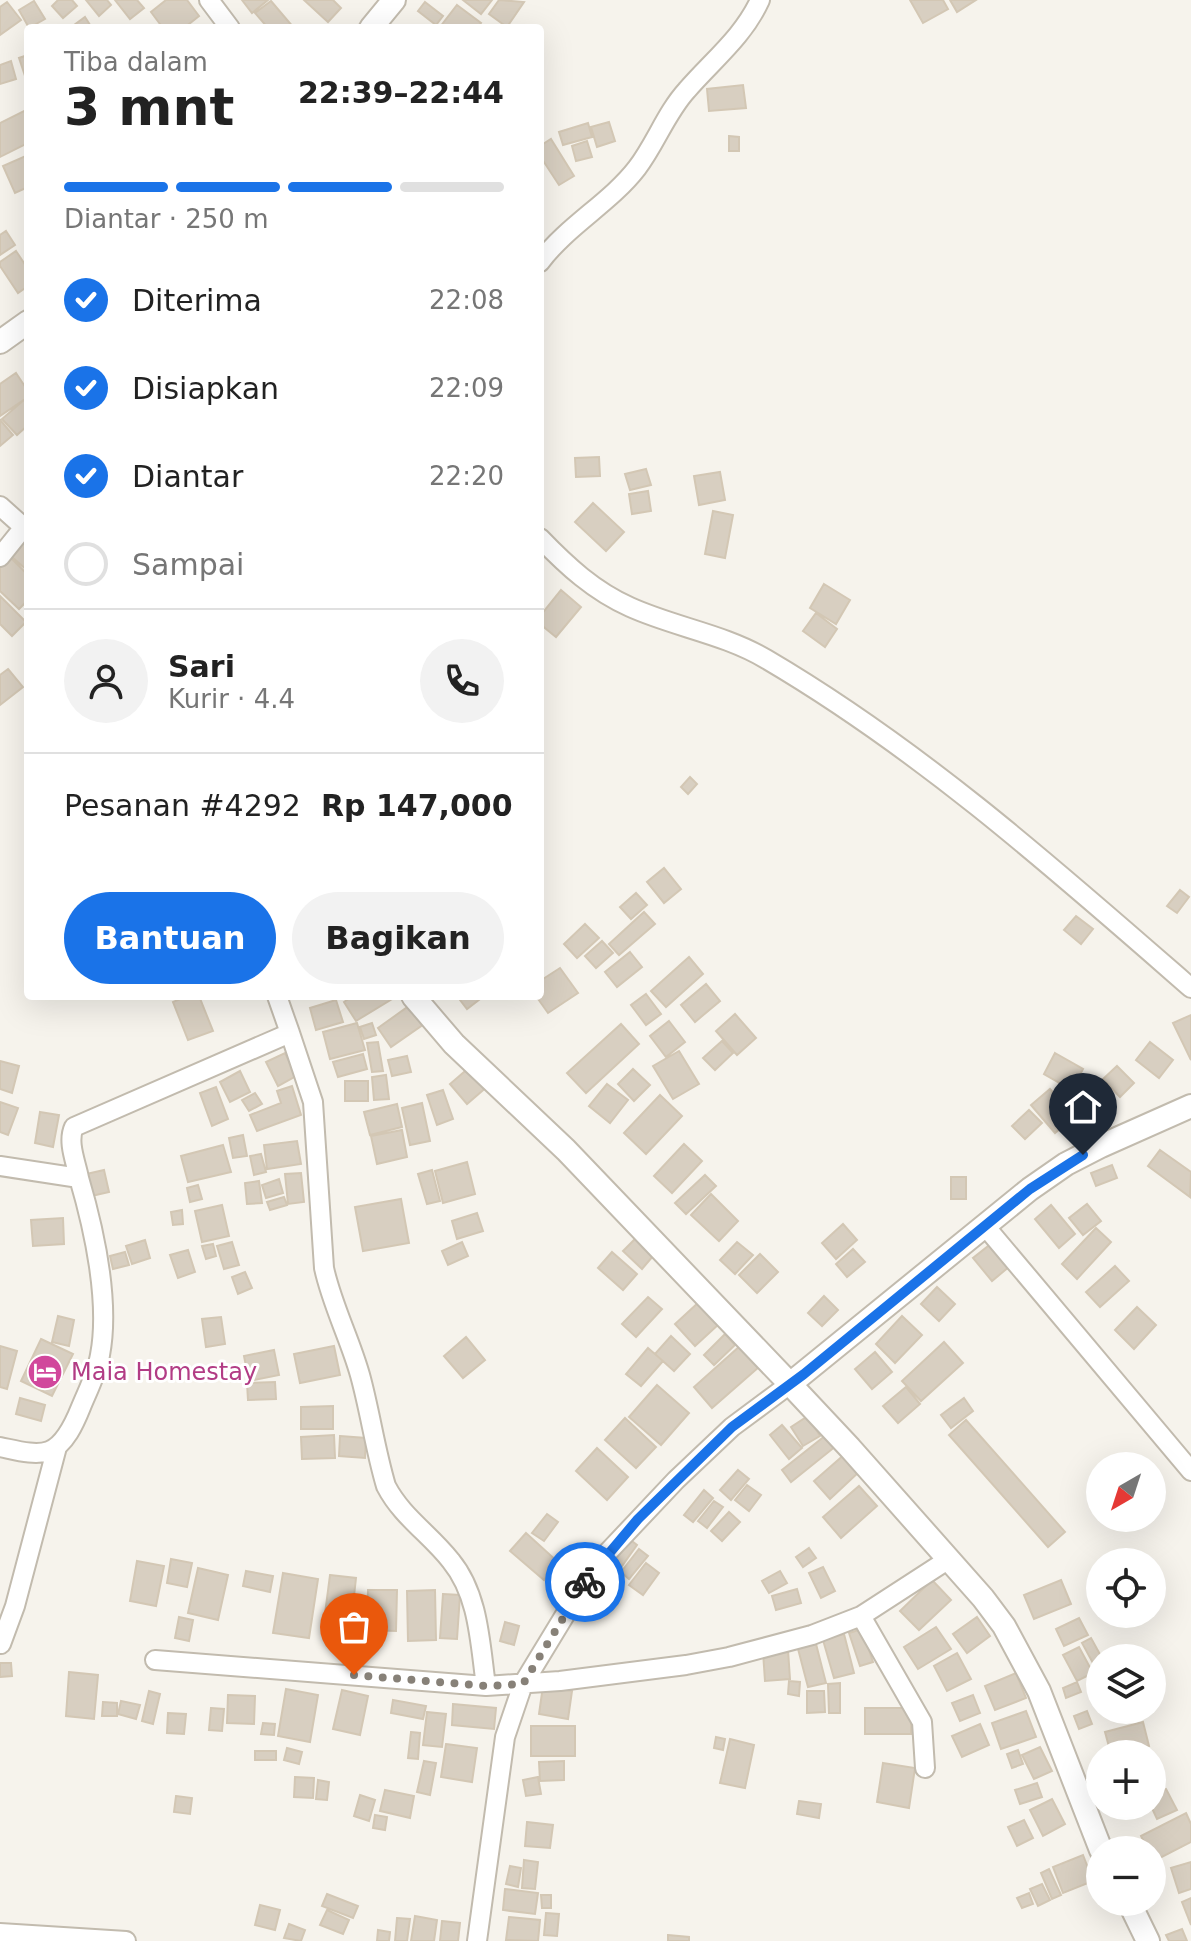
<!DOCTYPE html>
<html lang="id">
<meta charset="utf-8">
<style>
:root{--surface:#fff;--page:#f2f2f2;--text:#222;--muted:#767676;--line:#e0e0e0;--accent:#1a73e8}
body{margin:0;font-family:"DejaVu Sans",sans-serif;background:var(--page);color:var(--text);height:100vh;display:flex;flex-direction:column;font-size:30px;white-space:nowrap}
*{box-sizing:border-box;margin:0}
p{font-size:26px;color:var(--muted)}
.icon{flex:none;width:44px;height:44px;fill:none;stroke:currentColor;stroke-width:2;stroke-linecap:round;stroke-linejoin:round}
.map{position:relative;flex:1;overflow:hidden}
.drawer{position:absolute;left:24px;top:24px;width:520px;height:976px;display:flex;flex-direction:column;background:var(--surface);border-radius:8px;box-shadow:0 8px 32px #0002}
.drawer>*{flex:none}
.needle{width:52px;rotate:219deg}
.controls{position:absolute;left:1086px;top:1452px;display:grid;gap:16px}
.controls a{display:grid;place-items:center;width:80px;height:80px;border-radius:50%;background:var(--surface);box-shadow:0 8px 32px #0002;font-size:40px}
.pin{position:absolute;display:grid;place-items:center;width:68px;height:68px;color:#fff;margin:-82px -34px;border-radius:50% 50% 50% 0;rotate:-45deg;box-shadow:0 0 8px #0007}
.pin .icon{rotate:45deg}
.courier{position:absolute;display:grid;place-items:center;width:80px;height:80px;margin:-40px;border:6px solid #1a73e8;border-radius:50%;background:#fff;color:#222;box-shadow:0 2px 10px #0007}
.headline em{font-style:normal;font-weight:800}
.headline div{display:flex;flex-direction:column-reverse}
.headline{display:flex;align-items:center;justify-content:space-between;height:136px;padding:0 40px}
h1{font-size:52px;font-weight:800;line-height:60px}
.bar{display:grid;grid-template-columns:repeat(4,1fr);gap:12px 8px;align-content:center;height:96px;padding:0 40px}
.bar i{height:10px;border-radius:6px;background:var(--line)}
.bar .on{background:var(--accent)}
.bar p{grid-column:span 4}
.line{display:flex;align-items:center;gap:20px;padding:0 40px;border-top:2px solid var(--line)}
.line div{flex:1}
.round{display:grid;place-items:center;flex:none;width:84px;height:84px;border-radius:42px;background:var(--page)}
ol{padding:0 40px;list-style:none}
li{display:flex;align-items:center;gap:24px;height:88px}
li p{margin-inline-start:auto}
li .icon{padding:8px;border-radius:50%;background:var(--accent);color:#fff;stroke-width:4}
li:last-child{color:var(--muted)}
li i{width:44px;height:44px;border:4px solid var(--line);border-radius:50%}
.primary-button{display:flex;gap:16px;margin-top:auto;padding:16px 40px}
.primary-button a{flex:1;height:92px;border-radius:48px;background:var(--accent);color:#fff;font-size:32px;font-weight:800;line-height:92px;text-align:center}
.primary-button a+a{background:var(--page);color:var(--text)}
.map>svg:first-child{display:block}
.building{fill:#d8cfc1;stroke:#d3c7b4;stroke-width:2}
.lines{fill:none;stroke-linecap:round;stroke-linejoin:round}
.minor-casing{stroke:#c2bbae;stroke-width:22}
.tertiary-casing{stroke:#c2bbae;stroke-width:26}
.minor{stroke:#fff;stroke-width:18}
.tertiary{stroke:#fff;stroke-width:22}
.done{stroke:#878178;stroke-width:8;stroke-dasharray:0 14.4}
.route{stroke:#1a73e8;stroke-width:10}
.labels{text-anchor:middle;stroke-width:6;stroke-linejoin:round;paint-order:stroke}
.hotel-label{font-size:24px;fill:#b23c85;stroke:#fff;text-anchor:start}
</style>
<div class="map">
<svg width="1191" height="1941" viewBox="0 0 1191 1941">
<rect width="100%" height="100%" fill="#f6f3ec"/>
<!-- building -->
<path class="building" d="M58,0H72L77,6L63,18L52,6Z
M86,0H107L111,5L99,16Z
M115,0H137L144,8L130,19Z
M166,0H187L199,16L184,28H163L151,12Z
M242,0H268L252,13Z
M304,0H333L341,8L328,22Z
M463,0H492L481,14Z
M499,0L524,2L507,27L489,14Z
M910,0H943L948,9L923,23Z
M950,0H976L957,12Z
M34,1L45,19L29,28L19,10Z
M271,1L294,28H268L255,13Z
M7,2L21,20L0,35V7Z
M425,2L443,16L436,25L418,11Z
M457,5L481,23L477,28L440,27Z
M85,17L92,28H70Z
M28,55V81L27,82L19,58Z
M11,61L16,79L0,84V65Z
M743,85L746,108L709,111L707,89Z
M26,110L28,143L0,157V123Z
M609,122L615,141L597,147L591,127Z
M588,123L592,137L563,145L559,132Z
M729,136L739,137V151H729Z
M551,139L574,176L559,185L540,156V146Z
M587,141L592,157L576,161L572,146Z
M28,155V187L15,193L3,166Z
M6,231L15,245L0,255V235Z
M16,251L28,269V286L18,293L0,266V262Z
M16,373L28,391V397L0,416V384Z
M25,399L28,402V425L17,435L2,419Z
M0,420L13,435L0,446Z
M599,457L600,476L576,477L575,458Z
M646,469L651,485L630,490L625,474Z
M720,472L725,500L699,505L694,476Z
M648,491L651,511L632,514L629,494Z
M593,503L624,532L606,551L575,522Z
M713,511L733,515L725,558L705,554Z
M26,539L28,541V571L12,557Z
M10,557L28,575V600L19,609L0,591V567Z
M824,584L850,600L836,624L810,608Z
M561,590L581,607L556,637L540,624V616Z
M0,596L26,622L12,636L0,624Z
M816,613L837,629L825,647L803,631Z
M8,669L23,687L0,705V675Z
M690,777L697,784L688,794L681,787Z
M664,868L681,889L664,903L647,882Z
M1180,890L1189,897L1177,913L1167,906Z
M636,893L647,905L631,919L620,907Z
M644,912L655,924L619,955L609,944Z
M1076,916L1093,929L1081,944L1064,930Z
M585,924L599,938L577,958L564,944Z
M602,941L613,953L596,968L585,956Z
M630,952L642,967L617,987L605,972Z
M689,957L703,974L666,1007L651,991Z
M560,968L578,993L548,1013L536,996H540V981Z
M706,984L720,1001L695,1022L681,1005Z
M646,994L661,1014L646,1025L631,1005Z
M187,996H199L213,1031L188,1040L173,1002Z
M353,996H397L356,1021L344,1002Z
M457,996H484L467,1009Z
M336,1000L343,1022L316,1030L310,1008Z
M413,1003L427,1022L391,1047L378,1028Z
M735,1014L756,1038L737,1055L716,1031Z
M1191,1015V1060L1173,1023Z
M669,1021L685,1042L666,1057L650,1036Z
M357,1023L365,1050L330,1059L323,1032Z
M372,1023L376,1035L364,1039L360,1027Z
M621,1024L639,1044L586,1093L567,1073Z
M722,1041L733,1053L715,1070L703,1058Z
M378,1042L383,1071L372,1072L367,1043Z
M1150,1042L1173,1060L1159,1078L1136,1060Z
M679,1051L699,1084L673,1099L653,1066Z
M285,1053L296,1076L278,1086L266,1062Z
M1055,1053L1083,1069L1072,1090L1044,1074Z
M363,1054L367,1069L338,1077L333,1062Z
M407,1056L411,1072L392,1076L388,1060Z
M0,1061L19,1066L12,1093L0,1089Z
M471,1066L488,1086L467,1104L450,1084Z
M1117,1066L1134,1083L1120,1097L1103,1079Z
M633,1069L650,1085L634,1101L618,1084Z
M240,1071L250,1092L230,1102L220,1082Z
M386,1075L389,1099L374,1100L372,1077Z
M345,1081H368V1101H345Z
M607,1084L628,1100L610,1123L589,1106Z
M292,1086L301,1115L257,1131L250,1115L281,1103L277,1091Z
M216,1087L228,1119L212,1126L200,1093Z
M1050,1089L1074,1117L1055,1133L1031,1105Z
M443,1090L453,1119L437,1125L427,1095Z
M255,1093L262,1104L249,1111L242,1100Z
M660,1095L682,1116L646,1154L624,1133Z
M0,1102L18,1108L8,1135L0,1132Z
M422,1103L430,1141L410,1145L402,1108Z
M397,1104L402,1127L370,1135L364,1112Z
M1029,1110L1042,1123L1025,1139L1012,1126Z
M40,1112L59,1115L53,1147L35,1143Z
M402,1130L407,1157L377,1164L371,1136Z
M243,1135L247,1156L233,1158L229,1138Z
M297,1141L301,1164L267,1169L264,1145Z
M684,1144L702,1161L672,1193L654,1176Z
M223,1145L231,1172L188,1182L181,1156Z
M1160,1150L1191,1172L1190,1197L1148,1166Z
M261,1154L266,1172L254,1175L250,1156Z
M467,1162L475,1194L443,1203L435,1171Z
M1112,1165L1117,1178L1096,1186L1091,1173Z
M104,1170L109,1192L87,1197L82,1175Z
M432,1170L440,1201L427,1204L418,1174Z
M301,1173L304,1202L288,1204L285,1174Z
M705,1175L716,1186L686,1214L675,1203Z
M951,1177H966V1199H951Z
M279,1179L283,1193L266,1198L262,1185Z
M259,1181L262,1203L247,1204L245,1183Z
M198,1185L202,1199L190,1202L187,1188Z
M711,1194L738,1221L719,1241L691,1215Z
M284,1197L287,1205L270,1210L267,1202Z
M401,1199L409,1243L363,1251L355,1207Z
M1087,1204L1101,1221L1083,1235L1069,1218Z
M222,1205L229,1236L202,1242L195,1211Z
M1051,1205L1075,1234L1059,1248L1035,1219Z
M182,1210L183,1224L173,1225L171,1212Z
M477,1213L483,1231L457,1239L452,1221Z
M63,1218L64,1244L33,1246L31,1220Z
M843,1224L857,1240L836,1259L822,1243Z
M1096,1228L1111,1242L1077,1279L1062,1264Z
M635,1239L653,1256L642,1269L623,1251Z
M145,1240L150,1258L132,1264L126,1246Z
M232,1242L239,1265L224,1269L217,1246Z
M462,1242L468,1256L448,1265L442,1251Z
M737,1242L753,1255L735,1274L720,1260Z
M992,1243L1010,1266L992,1281L973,1258Z
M213,1244L216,1256L206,1259L202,1246Z
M853,1249L865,1262L847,1277L836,1264Z
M188,1250L195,1272L178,1278L170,1255Z
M125,1252L129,1265L113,1269L110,1256Z
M612,1252L637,1274L623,1290L598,1268Z
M760,1254L778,1272L757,1293L739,1275Z
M1115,1266L1129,1281L1100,1307L1086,1292Z
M245,1272L252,1288L238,1294L232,1277Z
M937,1287L955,1304L939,1321L921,1304Z
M824,1296L838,1310L822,1326L808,1313Z
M648,1297L662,1309L636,1337L622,1324Z
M699,1302L719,1324L695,1346L675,1324Z
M1137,1307L1156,1325L1134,1349L1115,1330Z
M58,1316L74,1320L69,1346L52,1342Z
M902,1316L922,1335L895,1363L876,1344Z
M221,1317L225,1344L206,1347L202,1319Z
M725,1334L735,1345L714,1365L704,1355Z
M671,1336L690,1354L674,1371L655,1354Z
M466,1337L485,1360L463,1378L444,1356Z
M41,1339L73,1354L52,1396L21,1381Z
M944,1342L963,1363L921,1401L902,1381Z
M0,1346L17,1351L7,1389L0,1387Z
M334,1346L340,1375L300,1383L294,1354Z
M740,1346L759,1367L712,1408L694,1387Z
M648,1348L663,1361L641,1386L626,1374Z
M274,1350L279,1375L249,1381L244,1356Z
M875,1352L892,1372L872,1389L855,1369Z
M275,1382L276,1399L248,1400L247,1383Z
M657,1385L689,1413L661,1445L629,1417Z
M906,1387L920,1404L898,1423L883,1406Z
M20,1398L45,1405L41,1421L16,1414Z
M964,1398L973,1411L951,1428L941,1415Z
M333,1406V1429H301V1407Z
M808,1416L820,1436L803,1446L791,1427Z
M625,1418L656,1447L636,1468L605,1440Z
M966,1420L1065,1532L1048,1547L949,1435Z
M782,1425L802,1448L789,1459L770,1435Z
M334,1435L335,1458L302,1459L301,1437Z
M826,1435L836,1446L791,1482L782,1470Z
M340,1436L366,1438L365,1458L339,1456Z
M597,1448L628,1477L607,1500L576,1471Z
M845,1454L860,1471L830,1499L814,1481Z
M738,1470L749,1479L731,1500L720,1490Z
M747,1485L761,1495L749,1511L735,1500Z
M859,1486L877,1506L841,1538L823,1517Z
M704,1490L713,1498L693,1522L684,1515Z
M714,1501L723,1507L707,1528L698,1521Z
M729,1512L740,1522L722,1541L711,1531Z
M547,1514L558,1522L544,1541L532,1533Z
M526,1533L559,1563L544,1580L510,1551Z
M628,1538L637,1545L622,1566L612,1559Z
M809,1548L816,1558L803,1567L796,1557Z
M639,1549L648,1556L629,1579L621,1572Z
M171,1559L192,1563L187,1587L167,1583Z
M137,1561L164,1566L156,1606L130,1601Z
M646,1563L659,1573L643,1595L629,1585Z
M823,1567L835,1591L821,1598L809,1573Z
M198,1568L228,1575L218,1620L188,1613Z
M246,1571L273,1576L270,1592L243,1586Z
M780,1571L787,1583L769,1593L762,1581Z
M283,1573L318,1579L309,1638L273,1633Z
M330,1575L356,1578L350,1632L323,1629Z
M932,1580L951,1600L919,1630L900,1611Z
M1061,1580L1071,1604L1034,1619L1024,1595Z
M797,1589L801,1603L776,1610L772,1596Z
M368,1590H397L396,1631L367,1630Z
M435,1590L436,1640L408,1641L407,1591Z
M443,1594L460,1595L457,1639L440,1638Z
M179,1617L193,1620L189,1641L175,1638Z
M977,1617L990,1636L967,1653L953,1634Z
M1079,1618L1088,1635L1064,1646L1056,1629Z
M505,1622L519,1626L514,1645L500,1641Z
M936,1627L951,1649L918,1669L904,1647Z
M862,1629L873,1662L860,1666L849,1633Z
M844,1634L854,1673L834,1678L823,1640Z
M1091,1638L1102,1658L1094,1665L1082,1643Z
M815,1640L826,1683L808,1687L797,1645Z
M1079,1647L1093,1673L1077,1681L1063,1655Z
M788,1650L790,1679L765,1681L763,1652Z
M957,1653L971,1679L947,1691L934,1666Z
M0,1663H11L12,1676L0,1677Z
M69,1672L98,1675L94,1719L66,1716Z
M1016,1673L1026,1698L995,1710L985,1686Z
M789,1681L800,1682L799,1696L788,1694Z
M1077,1682L1081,1692L1066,1698L1063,1688Z
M840,1683V1713H829L828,1684Z
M543,1686L572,1691L568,1719L539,1714Z
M286,1689L318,1695L310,1742L278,1736Z
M342,1690L368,1696L360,1735L333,1729Z
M149,1691L160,1694L153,1724L142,1721Z
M807,1691H824L825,1712L807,1713Z
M228,1695L255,1696L254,1724L227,1723Z
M973,1695L980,1713L960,1721L952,1703Z
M393,1700L426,1706L423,1719L391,1713Z
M121,1701L140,1705L136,1719L118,1714Z
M103,1702L117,1703V1716H102Z
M453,1704L496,1708L494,1729L452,1725Z
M211,1708L224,1709L222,1731L209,1730Z
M865,1708H911V1734H865Z
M1026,1711L1036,1737L1001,1749L992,1723Z
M1087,1711L1092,1724L1079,1729L1074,1716Z
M427,1712L446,1714L442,1747L423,1745Z
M168,1713L186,1714L184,1734L167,1733Z
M1143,1722L1149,1746L1111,1754L1105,1732Z
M263,1723L275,1724L274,1735L261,1734Z
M980,1724L989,1745L962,1757L952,1736Z
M531,1726H575V1756H531Z
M411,1732L420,1733L418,1759L408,1758Z
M716,1737L725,1739L723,1750L714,1748Z
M730,1739L754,1745L745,1788L720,1783Z
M446,1744L477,1748L472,1782L441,1777Z
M1040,1747L1052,1771L1034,1779L1022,1755Z
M287,1748L302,1752L299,1764L284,1760Z
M1018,1750L1023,1764L1012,1768L1007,1754Z
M255,1751H276V1760H255Z
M424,1761L436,1763L430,1795L417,1792Z
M564,1761V1780L540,1781L539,1762Z
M883,1763L915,1768L909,1808L877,1802Z
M295,1777L314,1778L313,1798L294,1797Z
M538,1777L541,1794L526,1796L523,1780Z
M318,1780L329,1782L327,1800L316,1799Z
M1037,1783L1042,1797L1020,1804L1015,1790Z
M1166,1789L1177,1810L1157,1819L1151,1806L1152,1795Z
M385,1790L414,1796L410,1818L380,1811Z
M360,1795L375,1800L369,1821L354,1816Z
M176,1796L192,1798L190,1814L174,1812Z
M1052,1799L1065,1824L1043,1836L1030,1810Z
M799,1801L821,1804L819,1818L797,1814Z
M1186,1813L1191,1824V1842L1154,1861L1152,1850H1148L1141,1836Z
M375,1815L387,1817L385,1830L373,1828Z
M1024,1820L1033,1838L1017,1846L1008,1827Z
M527,1822L553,1825L550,1848L525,1846Z
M1083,1855L1093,1881L1063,1893L1053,1867Z
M524,1860L538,1862L535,1889L522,1888Z
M1191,1862V1889L1179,1893L1171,1868Z
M510,1866L521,1868L518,1887L506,1884Z
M1049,1869L1061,1895L1052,1899L1041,1873Z
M1042,1884L1050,1900L1038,1906L1030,1889Z
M505,1889L538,1893L535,1914L503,1910Z
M1029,1893L1033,1904L1022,1908L1017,1898Z
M327,1894L358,1906L353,1918L322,1906Z
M541,1895H551V1908H542Z
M1191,1898V1925L1182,1902Z
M260,1905L280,1910L275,1930L255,1925Z
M327,1910L349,1920L343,1934L320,1925Z
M546,1913L559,1914L557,1936L544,1935Z
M415,1916L437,1920L434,1941H411Z
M509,1917L540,1920L538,1941L506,1940Z
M397,1918L410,1919L407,1941H395Z
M442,1921L460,1923L458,1941H440Z
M289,1924L305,1930L301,1941L284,1938Z
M1182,1929L1187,1941H1169L1166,1935Z
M378,1930L390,1932L389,1941H377Z
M668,1935L689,1937V1941H668Z"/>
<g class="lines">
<defs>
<path id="minor" d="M209,0L230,28
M540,262C568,225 610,203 637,168C656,143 666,113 687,90C713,60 743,37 760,0
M0,506L28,531
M540,538C567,566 594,591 630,607C674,627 724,634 766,659C921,750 1056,870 1191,988
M0,557L24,527
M290,1033L313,1102L324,1268C332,1305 350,1339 360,1375C370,1411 375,1449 386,1486C402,1517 430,1534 451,1561C479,1595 480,1644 486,1686
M0,1166L79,1178C94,1229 110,1302 100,1355C97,1373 88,1390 81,1407C75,1422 65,1445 49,1451C35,1456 15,1450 0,1447
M79,1178C76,1162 67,1142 74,1127L290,1033L277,996
M985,1226L1191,1471
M861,1616L922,1722L925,1768
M1,1644L15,1606L57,1447
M155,1660L486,1686L560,1681L686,1665L729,1657L812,1635L861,1616L949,1559
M0,1933L126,1941
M477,1941L505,1737L523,1684L588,1577L609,1551L676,1480L732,1427L790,1384"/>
<path id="tertiary" d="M371,28L394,0
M0,342L28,322
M413,996L454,1044L566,1150L790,1384L850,1448L983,1598L1004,1626L1039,1691L1101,1850
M790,1384L1030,1189L1066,1164L1101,1146L1191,1106
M1129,1902L1148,1941"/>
</defs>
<!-- minor casing -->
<use href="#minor" class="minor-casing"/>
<!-- tertiary casing -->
<use href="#tertiary" class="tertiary-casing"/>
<!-- minor -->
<use href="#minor" class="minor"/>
<!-- tertiary -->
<use href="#tertiary" class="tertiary"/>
</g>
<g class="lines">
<!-- done -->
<path class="done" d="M354,1675L486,1686L523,1684L585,1582"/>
<!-- route -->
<path class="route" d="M585,1582L638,1519L732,1427L804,1374L1030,1189L1083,1155"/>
</g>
<!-- icons -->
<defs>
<symbol id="hotel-disc" viewBox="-11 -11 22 22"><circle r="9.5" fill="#d1479c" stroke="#fff"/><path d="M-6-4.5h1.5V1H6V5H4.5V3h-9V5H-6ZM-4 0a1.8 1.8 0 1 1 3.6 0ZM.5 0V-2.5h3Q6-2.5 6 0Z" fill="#fff"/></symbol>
</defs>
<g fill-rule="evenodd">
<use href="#hotel-disc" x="25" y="1352" width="40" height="40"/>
</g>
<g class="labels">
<!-- hotel labels -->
<g class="hotel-label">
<text x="71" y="1380">Maia Homestay</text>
</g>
</g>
</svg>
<div class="controls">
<a><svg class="needle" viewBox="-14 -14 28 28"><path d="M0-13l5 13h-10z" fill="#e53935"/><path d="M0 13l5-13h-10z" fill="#767676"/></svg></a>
<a><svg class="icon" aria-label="locate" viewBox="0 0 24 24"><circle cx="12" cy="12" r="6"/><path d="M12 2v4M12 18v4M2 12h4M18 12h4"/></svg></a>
<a><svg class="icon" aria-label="layers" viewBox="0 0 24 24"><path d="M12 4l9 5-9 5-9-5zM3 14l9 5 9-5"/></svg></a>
<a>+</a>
<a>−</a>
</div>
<div class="pin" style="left:354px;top:1675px;background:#ea580c"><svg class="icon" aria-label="bag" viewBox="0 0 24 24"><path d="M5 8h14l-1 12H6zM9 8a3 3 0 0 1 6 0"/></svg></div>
<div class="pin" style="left:1083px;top:1155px;background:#1f2937"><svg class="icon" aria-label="home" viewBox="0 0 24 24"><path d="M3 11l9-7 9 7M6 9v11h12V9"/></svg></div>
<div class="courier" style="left:585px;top:1582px"><svg class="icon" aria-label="bike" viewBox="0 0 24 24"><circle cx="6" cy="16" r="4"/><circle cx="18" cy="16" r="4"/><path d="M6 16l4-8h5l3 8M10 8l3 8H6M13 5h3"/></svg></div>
<section class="drawer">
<div class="headline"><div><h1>3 mnt</h1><p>Tiba dalam</p></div><em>22:39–22:44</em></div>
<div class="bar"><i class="on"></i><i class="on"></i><i class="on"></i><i></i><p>Diantar · 250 m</p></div>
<ol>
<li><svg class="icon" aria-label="check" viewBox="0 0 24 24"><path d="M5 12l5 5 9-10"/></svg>Diterima<p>22:08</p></li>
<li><svg class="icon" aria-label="check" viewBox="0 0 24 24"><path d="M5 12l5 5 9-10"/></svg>Disiapkan<p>22:09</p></li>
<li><svg class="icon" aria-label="check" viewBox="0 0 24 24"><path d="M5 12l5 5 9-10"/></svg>Diantar<p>22:20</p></li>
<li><i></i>Sampai</li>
</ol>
<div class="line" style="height:144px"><a class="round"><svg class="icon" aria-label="person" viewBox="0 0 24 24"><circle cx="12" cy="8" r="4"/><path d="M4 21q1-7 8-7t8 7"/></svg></a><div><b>Sari</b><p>Kurir · 4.4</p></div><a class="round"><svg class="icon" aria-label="phone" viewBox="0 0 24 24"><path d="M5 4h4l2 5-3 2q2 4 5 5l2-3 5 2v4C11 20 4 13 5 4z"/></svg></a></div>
<div class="line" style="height:104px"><div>Pesanan #4292</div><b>Rp 147,000</b></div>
<div class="primary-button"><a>Bantuan</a><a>Bagikan</a></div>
</section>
</div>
